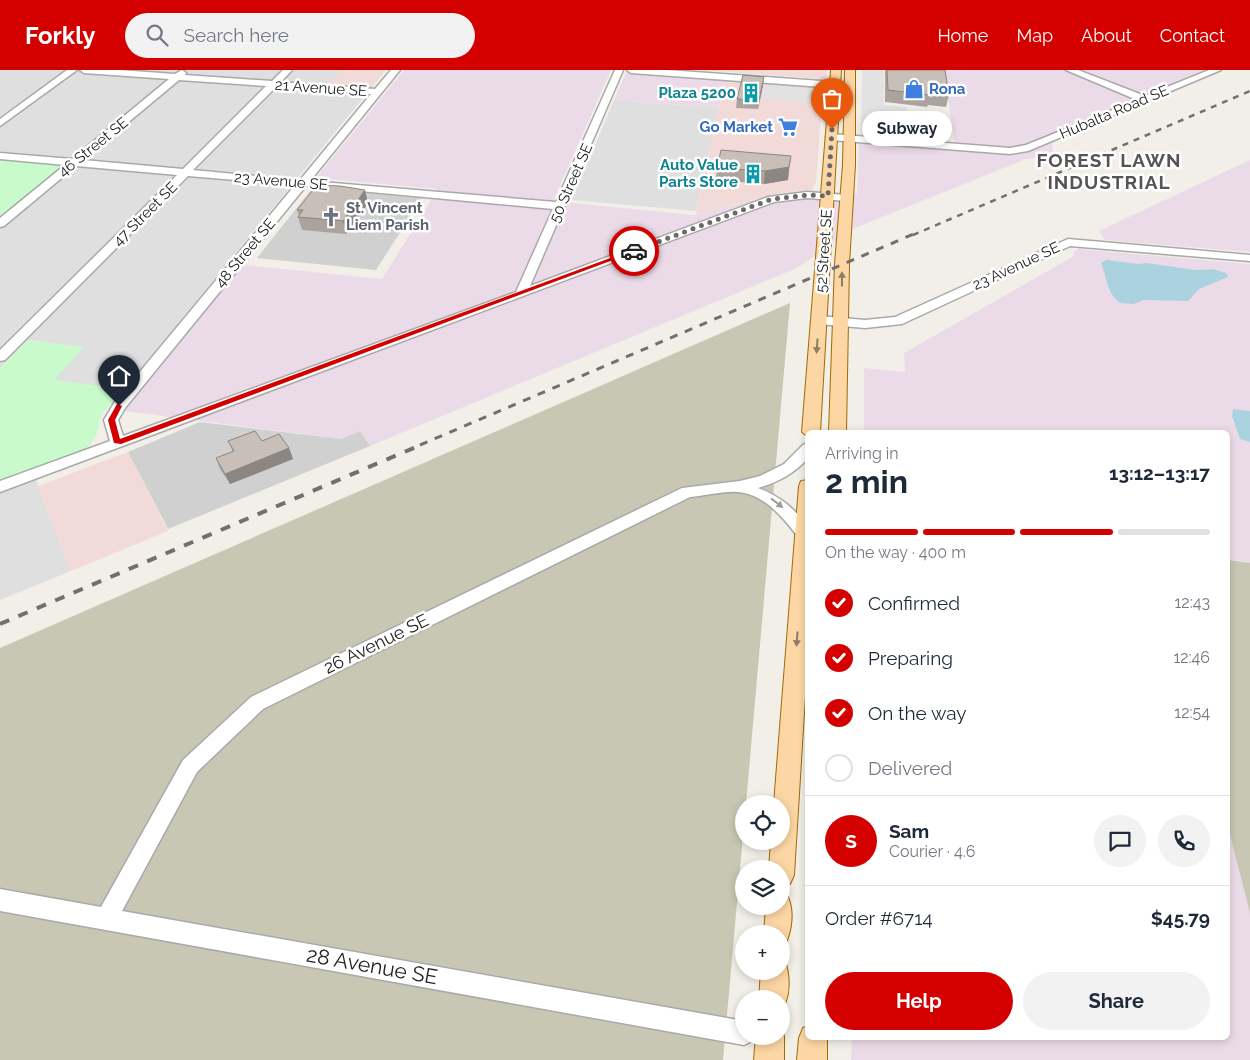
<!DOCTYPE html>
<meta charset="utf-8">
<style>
:root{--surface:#fff;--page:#f2f2f3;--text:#1f2937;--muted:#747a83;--line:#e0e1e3;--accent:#d40000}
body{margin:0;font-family:Raleway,sans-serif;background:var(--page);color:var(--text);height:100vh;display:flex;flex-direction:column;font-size:19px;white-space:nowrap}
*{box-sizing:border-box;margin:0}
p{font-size:16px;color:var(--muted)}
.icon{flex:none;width:28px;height:28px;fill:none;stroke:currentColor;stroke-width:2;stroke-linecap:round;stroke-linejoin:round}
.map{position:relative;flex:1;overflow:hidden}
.panel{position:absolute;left:805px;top:360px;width:425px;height:610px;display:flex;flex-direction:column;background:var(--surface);border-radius:8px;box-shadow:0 2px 8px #0003}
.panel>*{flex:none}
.tools{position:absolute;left:735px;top:725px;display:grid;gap:10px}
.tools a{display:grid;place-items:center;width:55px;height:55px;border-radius:50%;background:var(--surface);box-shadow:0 2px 8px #0003;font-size:25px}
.pin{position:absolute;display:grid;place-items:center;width:42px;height:42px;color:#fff;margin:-51px -21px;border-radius:50% 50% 50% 0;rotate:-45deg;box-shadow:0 0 5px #0007}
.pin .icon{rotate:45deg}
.courier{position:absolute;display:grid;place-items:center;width:50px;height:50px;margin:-25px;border:4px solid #d40000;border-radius:50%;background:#fff;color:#222;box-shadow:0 1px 6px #0007}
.bubble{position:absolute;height:35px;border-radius:18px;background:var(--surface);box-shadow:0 2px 8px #0003;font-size:16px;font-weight:700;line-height:35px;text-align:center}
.summary em{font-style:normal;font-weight:700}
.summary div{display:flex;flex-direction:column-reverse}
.summary{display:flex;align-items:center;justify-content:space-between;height:85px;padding:0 20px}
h1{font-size:32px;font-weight:700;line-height:38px}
.bar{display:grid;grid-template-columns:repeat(4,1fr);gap:8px 5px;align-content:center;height:60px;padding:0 20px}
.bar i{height:6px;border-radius:4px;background:var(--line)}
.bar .on{background:var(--accent)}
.bar p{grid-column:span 4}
.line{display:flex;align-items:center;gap:12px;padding:0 20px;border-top:1px solid var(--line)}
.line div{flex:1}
.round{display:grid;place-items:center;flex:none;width:52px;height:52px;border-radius:26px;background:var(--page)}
ol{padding:0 20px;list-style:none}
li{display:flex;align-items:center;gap:15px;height:55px}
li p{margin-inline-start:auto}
li .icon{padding:5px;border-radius:50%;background:var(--accent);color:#fff;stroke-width:4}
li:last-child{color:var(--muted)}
li i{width:28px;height:28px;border:2px solid var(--line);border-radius:50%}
.cta{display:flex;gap:10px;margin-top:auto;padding:10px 20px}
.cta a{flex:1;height:58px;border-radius:30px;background:var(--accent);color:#fff;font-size:20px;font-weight:700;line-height:58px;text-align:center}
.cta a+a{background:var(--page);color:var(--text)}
header{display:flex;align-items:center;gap:30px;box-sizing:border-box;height:70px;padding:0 25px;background:var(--accent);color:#fff}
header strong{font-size:24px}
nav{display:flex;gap:28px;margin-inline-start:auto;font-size:18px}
.search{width:350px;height:45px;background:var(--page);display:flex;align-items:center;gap:12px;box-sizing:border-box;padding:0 18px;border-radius:28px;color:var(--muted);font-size:19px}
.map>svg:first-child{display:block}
.residential{fill:#e0dfdf}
.commercial{fill:#f2dad9}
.industrial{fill:#ebdbe8}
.religious{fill:#d0d0d0}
.construction{fill:#c7c7b4}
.park{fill:#c8facc}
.parking{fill:#e2e2e2}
.water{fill:#aad3df}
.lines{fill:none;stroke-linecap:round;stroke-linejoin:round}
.minor-casing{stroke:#a9a9a9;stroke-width:3}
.major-casing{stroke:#a06b00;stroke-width:2}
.minor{fill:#fff;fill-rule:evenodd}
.major{fill:#fcd6a4;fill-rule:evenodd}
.rail-far2{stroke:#707070;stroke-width:2.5;stroke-dasharray:6 6;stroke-linecap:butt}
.rail-far1{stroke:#707070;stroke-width:3;stroke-dasharray:8 8;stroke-linecap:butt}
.rail{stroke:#707070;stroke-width:4;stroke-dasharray:10 10;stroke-linecap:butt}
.wall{fill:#aba49e}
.shaded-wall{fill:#8b8681}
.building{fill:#c7bfb8;stroke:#8b8681}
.oneway{fill:#8f7c63}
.oneway2{fill:#9c9c9c}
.route{fill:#d40000}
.done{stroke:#6b6a68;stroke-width:5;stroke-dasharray:0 9}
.labels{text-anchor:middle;stroke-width:5;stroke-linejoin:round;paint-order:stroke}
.far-street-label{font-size:15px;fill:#222;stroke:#fff}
.far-shop-label{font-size:15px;font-weight:bold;fill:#366cbe;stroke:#fff;text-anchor:start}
.far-culture-label{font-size:15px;font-weight:bold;fill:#0d838f;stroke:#fff;text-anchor:end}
.far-worship-label{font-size:15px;font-weight:bold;fill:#5b616d;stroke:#fff;text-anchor:start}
.street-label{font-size:18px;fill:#222;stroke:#fff}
.far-district-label{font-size:19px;font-weight:bold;letter-spacing:1px;fill:#555;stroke:#fff}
.near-street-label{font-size:21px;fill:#222;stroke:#fff}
</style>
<header>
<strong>Forkly</strong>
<div class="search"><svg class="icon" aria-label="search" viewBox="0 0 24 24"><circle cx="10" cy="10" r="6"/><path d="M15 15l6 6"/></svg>Search here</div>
<nav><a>Home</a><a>Map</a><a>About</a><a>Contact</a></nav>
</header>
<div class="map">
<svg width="1250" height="990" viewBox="0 0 1250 990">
<rect width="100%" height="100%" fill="#f2efe9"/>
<!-- residential -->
<path class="residential" d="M0,0H343L331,13L373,16L124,319L53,310L83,277L28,270L0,298Z
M614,30L719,38L696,141L572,130Z
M34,398L38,416L71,501L0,530V411Z"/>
<!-- commercial -->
<path class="commercial" d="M343,0H386L373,16L330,13Z
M700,0H827L826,9Z
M726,7L826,14L825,19L828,21L826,45H821L816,113L812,120L781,123L698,144L696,141Z
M128,382L168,461L71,501L38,416Z"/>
<!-- industrial -->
<path class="industrial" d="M404,0H611L553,131L694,145L781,123L812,120L857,124L859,70L955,76L944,0H1217L1051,69L1054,86L1026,89L855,158L797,198L370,376L360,361L341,369L124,341L134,316L245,195L382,209L438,119L316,108Z
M627,1L726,7L719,38L614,30Z
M1250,90V182L1105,170L1099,161Z
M1078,179L1250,194V493L1228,490V362H864V298L905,302L904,283L1074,186L1073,182Z
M1228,756L1250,842V990H851L852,968H1228Z"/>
<!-- religious -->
<path class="religious" d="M318,119L422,128L376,200L257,188L310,121Z
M200,352L341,369L360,361L370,376L168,459L128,382Z"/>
<!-- construction -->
<path class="construction" d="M790,233L746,734H744V754L723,990H0V578Z
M1228,490L1250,493V843L1228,757Z"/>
<!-- park -->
<path class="park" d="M0,89L58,94L60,97L0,147Z
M28,270L84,277L54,310L124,319L101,345L96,367L86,379L0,411V298Z"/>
<!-- parking -->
<path class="parking" d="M862,0H884V35L907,37L909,65L861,61Z
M765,15L822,19L821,33L763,29Z"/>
<!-- water -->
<path class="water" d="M1106,190L1139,194L1146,193L1196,200L1213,199L1226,203L1228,207L1199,219L1188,231L1143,230L1134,234L1120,233C1107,223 1107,208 1101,193Z
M1233,339L1250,341V372L1240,369L1232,346Z"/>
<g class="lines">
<defs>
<path id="minor" d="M67,0H77L0,56V49Z
M80,0H119L175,4L182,0L186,3L185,5L272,11L283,0H292L281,12L375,19L391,0H400L310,111L556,132L615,0H623L530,216L768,127L807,122L847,125L852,128L847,131L807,128L774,132L0,422V411L110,371L104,350L114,333L295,115L188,106L5,290L0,291V280L177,105L76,96L4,156L0,157V148L65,95L0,89V83L72,89L169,9L84,3ZM179,10L266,16L183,99L83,90ZM276,17L371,24L300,110L193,100ZM306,116L553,139L516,222L123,366L118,350L125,338Z
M627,0H667L849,13L854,16L849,19L631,3Z
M1066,0H1078L1145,26L1209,0H1221L1028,81L1010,84L831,70L826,67L831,64L1010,78L1026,75L1137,30Z
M1068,169L1250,185V191L1070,176L902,254L865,258L819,254L813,250L819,246L865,250L895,247Z
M808,373V388C794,404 778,412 758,418C780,426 793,438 808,456V468L798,467C784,448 763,423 737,422C722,421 705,426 690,427L263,639L197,702L122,841L744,951V966H754L752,971L744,975L0,841V819L101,837L183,690L251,627L682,418L740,411L760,406L784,394L803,375Z"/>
<path id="major" d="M831,0H841L820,362H808V367L802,362Z
M845,0H855V95L849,194L846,362H829L835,194L843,95Z
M808,410V578L794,805L790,814L781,817V799H769L771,771H781V734H774L799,416L801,411Z
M781,824L788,827C794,841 792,859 786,873L781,876V864H764L766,836H781Z
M781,890L785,891C790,905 791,928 781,940V929H759L761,901H781Z
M808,956V968H827V990H797L799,968L803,958Z
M781,958L784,966V990H754L756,966H781Z"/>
</defs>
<!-- minor casing -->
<use href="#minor" class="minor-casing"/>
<!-- major casing -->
<use href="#major" class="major-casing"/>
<!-- minor -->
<use href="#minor" class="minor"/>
<!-- major -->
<use href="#major" class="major"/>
<!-- rail-far2 -->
<path class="rail-far2" d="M913,165L1250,21"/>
<!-- rail-far1 -->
<path class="rail-far1" d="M420,375L916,163"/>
<!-- rail -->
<path class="rail" d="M0,554L423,374"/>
</g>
<!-- wall -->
<path class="wall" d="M885,0H945L949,25L946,37L928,35L927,37L885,32Z
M763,15L758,39L736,38L737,29Z
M791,86L788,110L764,114L716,110L717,98Z
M368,133L346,164L302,160L298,147L299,146L297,140Z
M228,371H262L289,378L293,389L230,414L220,399L216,388L233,382Z"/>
<!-- shaded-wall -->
<path class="shaded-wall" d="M764,7L763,15L758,39L759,30Z
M789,97L788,110L764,114L765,101Z
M365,120L368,133L346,164L343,151Z
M289,378L293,389L230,414L225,404Z"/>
<!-- building -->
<path class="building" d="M887,0H945L949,25L930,23V25L888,20Z
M743,5L764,7L759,30L737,29Z
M721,80L791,86L789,97L765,101L717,98Z
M317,115L340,116L365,120L343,151L298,147L303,140H297Z
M255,361L262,371L279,364L289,378L225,404L216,388L234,381L228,371Z"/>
<!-- one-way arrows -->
<defs><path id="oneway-solid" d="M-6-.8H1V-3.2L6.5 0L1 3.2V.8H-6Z" transform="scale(1.25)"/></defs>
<g class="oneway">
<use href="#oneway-solid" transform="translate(842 209) rotate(-90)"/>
<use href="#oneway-solid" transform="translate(817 276) rotate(94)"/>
<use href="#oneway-solid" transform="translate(797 569) rotate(94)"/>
</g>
<use class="oneway2" href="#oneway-solid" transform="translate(777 433) rotate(38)"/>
<!-- route -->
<path class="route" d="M632,180L637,181L121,374L114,373L108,350L117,334L122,336L115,350L120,369Z"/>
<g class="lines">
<!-- done -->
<path class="done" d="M634,181L772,129L808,125L828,126L832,59"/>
</g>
<!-- icons -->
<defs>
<symbol id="shop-bare" viewBox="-9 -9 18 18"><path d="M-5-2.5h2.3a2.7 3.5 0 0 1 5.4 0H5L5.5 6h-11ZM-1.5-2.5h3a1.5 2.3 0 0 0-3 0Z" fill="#3f7fe0" stroke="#fff" stroke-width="2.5" paint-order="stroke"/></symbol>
<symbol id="building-bare" viewBox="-9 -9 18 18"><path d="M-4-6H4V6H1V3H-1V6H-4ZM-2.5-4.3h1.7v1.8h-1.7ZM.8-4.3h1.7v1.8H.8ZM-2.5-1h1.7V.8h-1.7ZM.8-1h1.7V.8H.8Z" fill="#0f9aa8" stroke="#fff" stroke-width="2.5" paint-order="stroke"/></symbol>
<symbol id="supermarket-bare" viewBox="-9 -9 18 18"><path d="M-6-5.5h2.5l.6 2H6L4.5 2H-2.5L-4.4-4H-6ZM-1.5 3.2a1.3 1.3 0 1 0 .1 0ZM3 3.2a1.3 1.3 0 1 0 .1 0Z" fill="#3f7fe0" stroke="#fff" stroke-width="2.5" paint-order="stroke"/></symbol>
<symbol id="church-bare" viewBox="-9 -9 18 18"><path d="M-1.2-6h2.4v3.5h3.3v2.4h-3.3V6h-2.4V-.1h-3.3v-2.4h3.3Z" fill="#6b7280" stroke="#fff" stroke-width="2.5" paint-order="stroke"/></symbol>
</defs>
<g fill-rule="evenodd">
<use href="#shop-bare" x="900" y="5" width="28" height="28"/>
<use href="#building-bare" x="737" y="9" width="28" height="28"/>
<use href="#supermarket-bare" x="774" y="43" width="28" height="28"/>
<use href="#building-bare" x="739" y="90" width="28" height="28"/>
<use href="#church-bare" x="317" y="133" width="28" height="28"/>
</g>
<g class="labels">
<!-- far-street labels -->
<g class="far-street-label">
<text transform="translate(321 18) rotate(4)" y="5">21 Avenue SE</text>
<text transform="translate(1114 42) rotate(-23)" y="5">Hubalta Road SE</text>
<text transform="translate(93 77) rotate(-39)" y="5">46 Street SE</text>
<text transform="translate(281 111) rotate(5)" y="5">23 Avenue SE</text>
<text transform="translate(571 113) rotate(-66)" y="5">50 Street SE</text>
<text transform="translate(145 144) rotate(-45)" y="5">47 Street SE</text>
<text transform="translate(824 181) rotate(-86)" y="5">52 Street SE</text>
<text transform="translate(245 183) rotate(-50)" y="5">48 Street SE</text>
<text transform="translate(1016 196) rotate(-25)" y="5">23 Avenue SE</text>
</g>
<!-- far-shop labels -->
<g class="far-shop-label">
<text x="929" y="24">Rona</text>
<text x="773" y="62" text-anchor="end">Go Market</text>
</g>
<!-- far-culture labels -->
<g class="far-culture-label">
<text x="736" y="28">Plaza 5200</text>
<text x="738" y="100">Auto Value<tspan x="738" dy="17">Parts Store</tspan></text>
</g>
<!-- far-worship labels -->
<g class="far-worship-label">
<text x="346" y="143">St. Vincent<tspan x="346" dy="17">Liem Parish</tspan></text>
</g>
<!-- street labels -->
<g class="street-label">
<text transform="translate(376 574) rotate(-26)" y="6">26 Avenue SE</text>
</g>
<!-- far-district labels -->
<g class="far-district-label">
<text x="1109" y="97">FOREST LAWN<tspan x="1109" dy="22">INDUSTRIAL</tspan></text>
</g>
<!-- near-street labels -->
<g class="near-street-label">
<text transform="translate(372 896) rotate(10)" y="7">28 Avenue SE</text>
</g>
</g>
</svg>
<div class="tools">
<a><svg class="icon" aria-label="locate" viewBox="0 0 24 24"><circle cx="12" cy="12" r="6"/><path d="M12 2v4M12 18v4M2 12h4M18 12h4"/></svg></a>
<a><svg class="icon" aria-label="layers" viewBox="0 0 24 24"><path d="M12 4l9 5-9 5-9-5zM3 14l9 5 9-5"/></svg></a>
<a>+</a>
<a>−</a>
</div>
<div class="pin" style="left:832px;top:59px;background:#ea580c"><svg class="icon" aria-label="bag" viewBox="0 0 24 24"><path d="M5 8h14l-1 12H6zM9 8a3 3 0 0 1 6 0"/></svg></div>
<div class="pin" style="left:119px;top:336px;background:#1f2937"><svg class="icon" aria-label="home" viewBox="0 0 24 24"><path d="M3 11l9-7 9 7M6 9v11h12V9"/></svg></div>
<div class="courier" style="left:634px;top:181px"><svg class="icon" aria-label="car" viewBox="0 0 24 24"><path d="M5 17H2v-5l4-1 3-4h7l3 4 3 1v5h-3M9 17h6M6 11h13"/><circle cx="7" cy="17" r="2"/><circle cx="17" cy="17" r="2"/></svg></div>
<div class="bubble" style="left:862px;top:41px;width:90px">Subway</div>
<section class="panel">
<div class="summary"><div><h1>2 min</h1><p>Arriving in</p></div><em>13:12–13:17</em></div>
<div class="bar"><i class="on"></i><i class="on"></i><i class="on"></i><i></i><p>On the way · 400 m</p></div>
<ol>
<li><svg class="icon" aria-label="check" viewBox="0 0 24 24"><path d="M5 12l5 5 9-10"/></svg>Confirmed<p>12:43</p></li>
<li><svg class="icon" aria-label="check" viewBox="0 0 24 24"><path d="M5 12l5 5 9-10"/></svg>Preparing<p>12:46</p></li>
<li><svg class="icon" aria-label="check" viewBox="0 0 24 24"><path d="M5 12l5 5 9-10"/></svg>On the way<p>12:54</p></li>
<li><i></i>Delivered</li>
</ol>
<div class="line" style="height:90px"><b class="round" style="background:var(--accent);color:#fff">S</b><div><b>Sam</b><p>Courier · 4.6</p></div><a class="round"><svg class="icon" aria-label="chat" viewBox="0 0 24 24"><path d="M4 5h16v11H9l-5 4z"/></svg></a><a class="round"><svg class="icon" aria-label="phone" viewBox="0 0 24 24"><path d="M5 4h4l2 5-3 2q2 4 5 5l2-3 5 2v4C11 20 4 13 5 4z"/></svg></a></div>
<div class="line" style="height:65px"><div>Order #6714</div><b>$45.79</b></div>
<div class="cta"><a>Help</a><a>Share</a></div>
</section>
</div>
